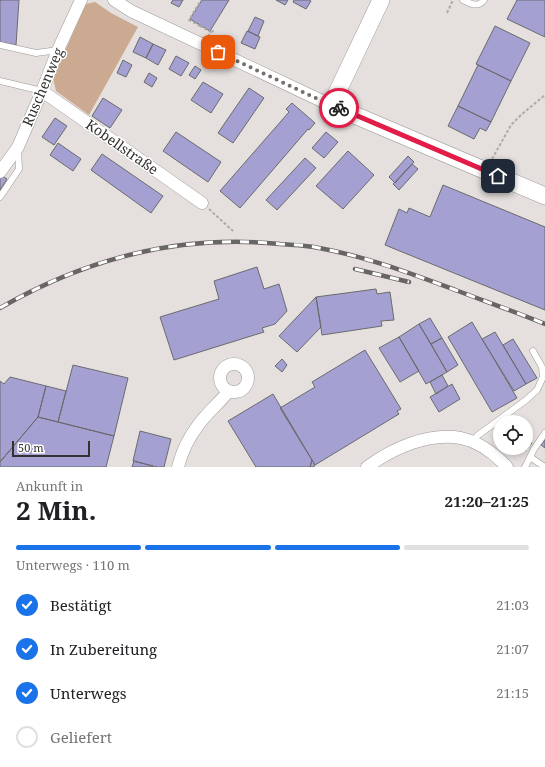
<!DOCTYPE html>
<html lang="de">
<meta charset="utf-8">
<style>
:root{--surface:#fff;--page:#f6f6f6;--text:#202124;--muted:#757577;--line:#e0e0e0;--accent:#1a73e8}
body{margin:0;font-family:"Noto Serif",serif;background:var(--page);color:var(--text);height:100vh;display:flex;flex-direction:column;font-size:15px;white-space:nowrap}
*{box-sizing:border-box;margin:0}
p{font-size:13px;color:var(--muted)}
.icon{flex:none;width:22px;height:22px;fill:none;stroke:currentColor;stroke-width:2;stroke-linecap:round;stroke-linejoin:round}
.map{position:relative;height:467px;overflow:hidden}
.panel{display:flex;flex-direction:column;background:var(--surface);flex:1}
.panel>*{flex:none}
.controls{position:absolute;left:493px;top:415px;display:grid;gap:8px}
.controls a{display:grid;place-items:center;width:40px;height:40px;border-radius:50%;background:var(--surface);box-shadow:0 2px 6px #0003;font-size:20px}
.scale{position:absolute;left:12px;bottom:10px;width:78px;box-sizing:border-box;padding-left:4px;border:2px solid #343231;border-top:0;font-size:11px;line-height:14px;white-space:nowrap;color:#343231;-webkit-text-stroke:3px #fff;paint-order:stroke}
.pin{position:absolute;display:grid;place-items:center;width:34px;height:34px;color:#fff;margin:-17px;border-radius:8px;box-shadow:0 2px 6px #0006}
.courier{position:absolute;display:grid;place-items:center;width:40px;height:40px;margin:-20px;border:3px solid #e11d48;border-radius:50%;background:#fff;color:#222;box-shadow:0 1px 5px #0007}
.overview em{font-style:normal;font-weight:700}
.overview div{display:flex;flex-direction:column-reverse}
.overview{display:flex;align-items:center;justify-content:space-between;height:68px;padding:0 16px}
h1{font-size:26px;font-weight:700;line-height:30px}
.bar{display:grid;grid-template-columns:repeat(4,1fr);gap:6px 4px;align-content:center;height:48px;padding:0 16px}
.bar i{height:5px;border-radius:3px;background:var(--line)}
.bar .active{background:var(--accent)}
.bar p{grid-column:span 4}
ol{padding:0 16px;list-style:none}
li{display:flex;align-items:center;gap:12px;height:44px}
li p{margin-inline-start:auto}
li .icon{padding:4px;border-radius:50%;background:var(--accent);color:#fff;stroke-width:4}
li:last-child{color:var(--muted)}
li i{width:22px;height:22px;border:2px solid var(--line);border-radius:50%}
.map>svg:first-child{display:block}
.green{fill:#cbaa91}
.building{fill:#a4a1d2;stroke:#6a6a6e}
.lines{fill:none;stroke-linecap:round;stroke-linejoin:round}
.lane-casing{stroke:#9c9895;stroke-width:7}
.street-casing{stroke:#9c9895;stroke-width:13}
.secondary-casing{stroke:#9c9895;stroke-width:18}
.path{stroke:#aeaaa7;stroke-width:2;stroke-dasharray:3 2;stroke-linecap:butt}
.lane{stroke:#fff;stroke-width:6}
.street{stroke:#fff;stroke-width:12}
.secondary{stroke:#fff;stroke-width:17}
.rail-casing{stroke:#686564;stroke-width:4.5}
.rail{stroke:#fff;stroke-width:3;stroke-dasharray:9;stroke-linecap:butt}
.done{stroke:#726f6d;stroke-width:4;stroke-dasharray:0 7.2}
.route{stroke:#e11d48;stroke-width:5}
.labels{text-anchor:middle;stroke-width:3;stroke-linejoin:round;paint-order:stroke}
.street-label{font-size:14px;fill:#343231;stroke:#fff}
</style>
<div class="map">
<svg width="545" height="467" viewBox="0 0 545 467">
<rect width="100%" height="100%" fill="#e5e0dd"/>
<!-- green -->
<path class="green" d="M95,2L111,13L138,27L89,115L56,91L53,78L86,4Z"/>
<!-- building -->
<path class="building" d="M0,0H19L16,45L0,42Z
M173,0H183L179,7L171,3Z
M202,0H229L210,31L190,19Z
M276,0H288L285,5Z
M294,0H309L311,1L306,9L293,2Z
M517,0H545V37L507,19Z
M255,17L264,21L258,36L248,31Z
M495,26L530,43L511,81L476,64Z
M247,31L260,37L255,49L241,43Z
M140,37L153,44L146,58L133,52Z
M153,44L166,50L158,65L146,58Z
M176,56L189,63L181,76L169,69Z
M123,60L132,65L126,77L117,73Z
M478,65L511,81L491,122L458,106Z
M195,66L201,70L195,79L189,75Z
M149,73L157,78L152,87L144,82Z
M203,82L223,94L211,113L191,100Z
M249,88L264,98L233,143L218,133Z
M103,98L122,110L110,128L92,116Z
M292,103L315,123L309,130L308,129L240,208L220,191L289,112L286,109Z
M458,106L491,122L486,131L480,128L474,139L448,126Z
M55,118L67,126L54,145L42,137Z
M176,132L221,162L208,182L163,151Z
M326,132L338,142L324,158L312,148Z
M58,143L81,159L73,171L50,155Z
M348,151L374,175L343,209L316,186Z
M102,154L163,196L151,213L91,170Z
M408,156L414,162L395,183L389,177Z
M305,158L316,168L277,210L266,200Z
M412,164L418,169L399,190L393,184Z
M1,175L7,179L0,190V177Z
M443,185L545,227V310L385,245L399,209L407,213L409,208L430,217Z
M257,267L264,289L279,284L287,311L275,324L262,328L264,332L174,360L160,317L219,299L214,281Z
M376,289L377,294L390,292L394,320L381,321L382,326L322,335L316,297Z
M316,297L321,327L297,352L279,336Z
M430,318L442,338L431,344L419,324Z
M472,322L517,398L492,412L448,337Z
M419,324L447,372L426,384L399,337Z
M495,332L526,384L514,391L482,339Z
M399,337L419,371L400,382L379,348Z
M442,338L458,365L447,372L431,344Z
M513,339L537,378L526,384L503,345Z
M365,350L401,409L397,411L399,414L315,465L280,408L315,387L312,382Z
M282,359L287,365L282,372L275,366Z
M73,365L128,378L114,436L58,422Z
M442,375L448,386L436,394L430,382Z
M10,377L46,386L38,417L0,462V381L4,384Z
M452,384L460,399L439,412L430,397Z
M46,386L66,391L58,422L38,417Z
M273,394L312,460L310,467H256L228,421Z
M38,417L114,436L106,467H0V462Z
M140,431L171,439L164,467H157L133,461Z
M526,438L532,443L525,451L522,448H526Z
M545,440V448L541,445Z
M312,460L315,465L314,466V467H310Z
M134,461L153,466L152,467H132Z"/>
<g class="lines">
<defs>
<path id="lane" d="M463,0C471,4 478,8 484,0
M0,45L36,53L58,50
M0,81L42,91
M0,197L19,169L18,149
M471,442L477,436L526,400L537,390L543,377L542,367L533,351
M530,457L545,467
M525,467L534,449L545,433"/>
<path id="street" d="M114,0L131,11L322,101L328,103H334
M42,91L202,203
M0,172L18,147L42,91L58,50L81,0
M220 378a14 14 0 1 1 28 0a14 14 0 1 1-28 0Z
M178,467C182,451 189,437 199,424C208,412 219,403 229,391
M367,467C393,448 429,432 461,438C479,442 495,454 507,467"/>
<path id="secondary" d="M381,0L334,99V103L338,108L545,196"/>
</defs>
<!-- lane casing -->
<use href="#lane" class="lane-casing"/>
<!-- street casing -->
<use href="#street" class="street-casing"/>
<!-- secondary casing -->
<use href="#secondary" class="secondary-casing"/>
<!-- path -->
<path class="path" d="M447,13L453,0
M200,26L189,20L201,0
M200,26L211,32L208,36
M211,32L215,30
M492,159L511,125L522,114L545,95
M209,209L233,231"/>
<!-- lane -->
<use href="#lane" class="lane"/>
<!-- street -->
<use href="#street" class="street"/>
<!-- secondary -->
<use href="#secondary" class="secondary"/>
<defs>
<path id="rail" d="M355,269L409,282
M0,308C87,258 180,234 280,244C293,245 307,245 319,248C368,257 412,274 458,291C487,302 516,312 545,324"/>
</defs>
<!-- rail casing -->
<use href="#rail" class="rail-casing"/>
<!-- rail -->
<use href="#rail" class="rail"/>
</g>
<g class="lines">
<!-- done -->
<path class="done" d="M218,52L322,101L328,103H334L339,108"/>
<!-- route -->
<path class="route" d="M339,108L498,176"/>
</g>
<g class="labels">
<!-- street labels -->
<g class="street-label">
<text transform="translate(43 87) rotate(-67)" y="5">Ruschenweg</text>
<text transform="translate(122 147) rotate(35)" y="5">Kobellstraße</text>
</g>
</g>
</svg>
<div class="controls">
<a><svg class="icon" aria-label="locate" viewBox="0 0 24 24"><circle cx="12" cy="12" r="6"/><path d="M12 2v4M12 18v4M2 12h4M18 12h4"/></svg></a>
</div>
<div class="scale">50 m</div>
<div class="pin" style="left:218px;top:52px;background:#ea580c"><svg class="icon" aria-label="bag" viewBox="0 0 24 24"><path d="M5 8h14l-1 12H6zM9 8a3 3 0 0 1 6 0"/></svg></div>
<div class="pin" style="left:498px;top:176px;background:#1f2937"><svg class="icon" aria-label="home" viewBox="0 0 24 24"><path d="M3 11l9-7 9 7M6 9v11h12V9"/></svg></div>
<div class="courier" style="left:339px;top:108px"><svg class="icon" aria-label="bike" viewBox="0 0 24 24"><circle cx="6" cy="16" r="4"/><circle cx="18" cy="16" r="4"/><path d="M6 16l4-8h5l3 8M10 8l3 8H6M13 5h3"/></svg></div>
</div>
<section class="panel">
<div class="overview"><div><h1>2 Min.</h1><p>Ankunft in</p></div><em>21:20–21:25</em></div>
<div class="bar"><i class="active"></i><i class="active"></i><i class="active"></i><i></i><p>Unterwegs · 110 m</p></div>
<ol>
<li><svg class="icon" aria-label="check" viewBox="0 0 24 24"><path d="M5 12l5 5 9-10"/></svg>Bestätigt<p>21:03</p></li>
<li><svg class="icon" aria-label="check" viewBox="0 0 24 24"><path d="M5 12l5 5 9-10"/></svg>In Zubereitung<p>21:07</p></li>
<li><svg class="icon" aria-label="check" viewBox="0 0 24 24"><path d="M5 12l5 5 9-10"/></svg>Unterwegs<p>21:15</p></li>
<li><i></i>Geliefert</li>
</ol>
</section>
